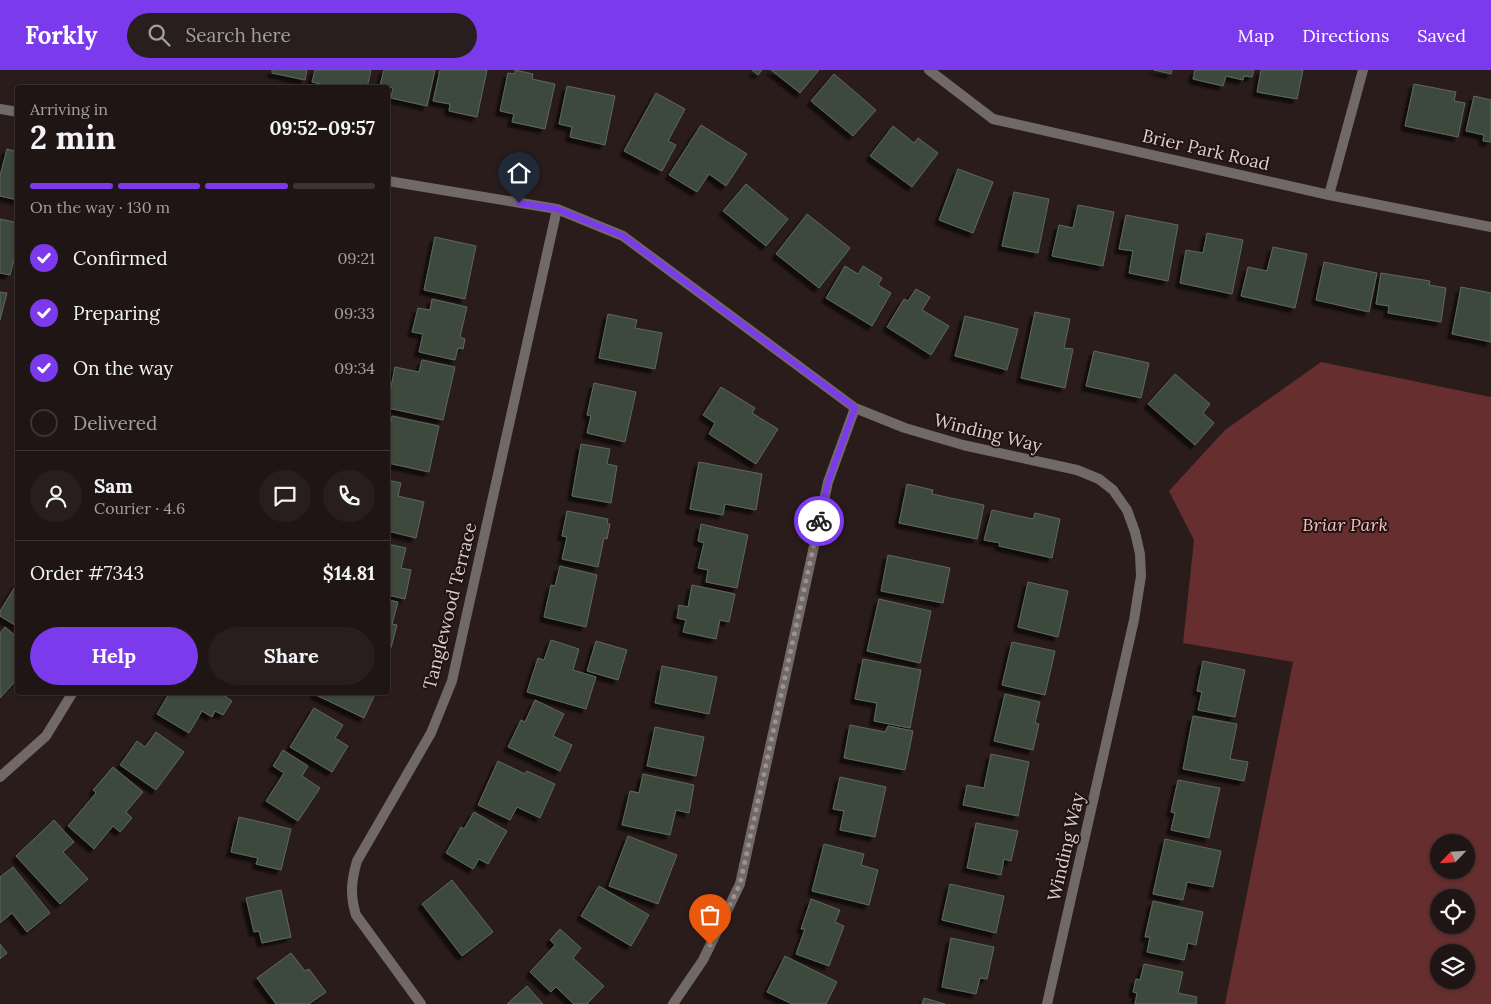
<!DOCTYPE html>
<meta charset="utf-8">
<style>
:root{--surface:#201515;--page:#281e1e;--text:#f1f3f6;--muted:#a29fa0;--line:#3d3434;--accent:#7c3aed}
body{margin:0;font-family:Lora,serif;background:var(--page);color:var(--text);height:100vh;display:flex;flex-direction:column;font-size:19px;white-space:nowrap}
*{box-sizing:border-box;margin:0}
p{font-size:16px;color:var(--muted)}
.icon{flex:none;width:28px;height:28px;fill:none;stroke:currentColor;stroke-width:2;stroke-linecap:round;stroke-linejoin:round}
.map{position:relative;flex:1;overflow:hidden}
.panel{position:absolute;left:15px;top:15px;width:375px;height:610px;display:flex;flex-direction:column;background:var(--surface);border-radius:5px;box-shadow:0 1px 4px #0004,0 0 0 1px var(--line)}
.panel>*{flex:none}
.needle{width:32px;rotate:245deg}
.fabs{position:absolute;left:1430px;top:764px;display:grid;gap:10px}
.fabs a{display:grid;place-items:center;width:45px;height:45px;border-radius:50%;background:var(--surface);box-shadow:0 1px 4px #0004,0 0 0 1px var(--line);font-size:25px}
.pin{position:absolute;display:grid;place-items:center;width:42px;height:42px;color:#fff;margin:-51px -21px;border-radius:50% 50% 50% 0;rotate:-45deg;box-shadow:0 0 5px #0007}
.pin .icon{rotate:45deg}
.courier{position:absolute;display:grid;place-items:center;width:50px;height:50px;margin:-25px;border:4px solid #7c3aed;border-radius:50%;background:#fff;color:#222;box-shadow:0 1px 6px #0007}
.head em{font-style:normal;font-weight:700}
.head div{display:flex;flex-direction:column-reverse}
.head{display:flex;align-items:center;justify-content:space-between;height:85px;padding:0 15px}
h1{font-size:32px;font-weight:700;line-height:38px}
.bar{display:grid;grid-template-columns:repeat(4,1fr);gap:8px 5px;align-content:center;height:60px;padding:0 15px}
.bar i{height:6px;border-radius:4px;background:var(--line)}
.bar .active{background:var(--accent)}
.bar p{grid-column:span 4}
.line{display:flex;align-items:center;gap:12px;padding:0 15px;border-top:1px solid var(--line)}
.line div{flex:1}
.round{display:grid;place-items:center;flex:none;width:52px;height:52px;border-radius:26px;background:var(--page)}
ol{padding:0 15px;list-style:none}
li{display:flex;align-items:center;gap:15px;height:55px}
li p{margin-inline-start:auto}
li .icon{padding:5px;border-radius:50%;background:var(--accent);color:#fff;stroke-width:4}
li:last-child{color:var(--muted)}
li i{width:28px;height:28px;border:2px solid var(--line);border-radius:50%}
.cta{display:flex;gap:10px;margin-top:auto;padding:10px 15px}
.cta a{flex:1;height:58px;border-radius:30px;background:var(--accent);color:#fff;font-size:20px;font-weight:700;line-height:58px;text-align:center}
.cta a+a{background:var(--page);color:var(--text)}
header{display:flex;align-items:center;gap:30px;box-sizing:border-box;height:70px;padding:0 25px;background:var(--accent);color:#fff}
header strong{font-size:24px}
nav{display:flex;gap:28px;margin-inline-start:auto;font-size:18px}
.search{width:350px;height:45px;background:var(--page);display:flex;align-items:center;gap:12px;box-sizing:border-box;padding:0 18px;border-radius:28px;color:var(--muted);font-size:19px}
.map>svg:first-child{display:block}
.green{fill:#662e2e;fill-rule:evenodd}
.building{fill:#3e493e;stroke:#5d695d;filter:url(#shadow)}
.lines{fill:none;stroke-linecap:round;stroke-linejoin:round}
.street{stroke:#716968;stroke-width:10}
.done{stroke:#9c9090;stroke-width:5;stroke-dasharray:0 9}
.route{stroke:#7c3aed;stroke-width:6}
.labels{text-anchor:middle;stroke-width:4;stroke-linejoin:round;paint-order:stroke}
.street-label{font-size:18px;fill:#d9cfce;stroke:#211312}
.park-label{font-size:18px;font-style:italic;fill:#f2bfbd;stroke:#211312}
</style>
<header>
<strong>Forkly</strong>
<div class="search"><svg class="icon" aria-label="search" viewBox="0 0 24 24"><circle cx="10" cy="10" r="6"/><path d="M15 15l6 6"/></svg>Search here</div>
<nav><a>Map</a><a>Directions</a><a>Saved</a></nav>
</header>
<div class="map">
<svg width="1491" height="934" viewBox="0 0 1491 934">
<defs>
<filter id="shadow"><feDropShadow dx="-4.5" dy="4.5" stdDeviation="1" flood-color="#0009"/></filter>
</defs>
<rect width="100%" height="100%" fill="#2b1c1c"/>
<!-- green -->
<path class="green" d="M1321,292L1491,327V934H1225L1293,592L1183,573L1194,470L1169,421L1225,360ZM1466,772V800H1439V772ZM1439,828H1466V855H1439ZM1439,882H1466V910H1439Z"/>
<!-- building -->
<path class="building" d="M272,0H307L305,10L272,3Z
M315,0H371L367,18H337L312,12Z
M384,0H435L427,36L391,28L393,18L380,15Z
M440,0H487L477,47L449,41L450,34L433,31Z
M515,0L533,4L532,9L555,14L545,59L512,52L514,44L500,41L508,3L515,4Z
M752,0H762L758,5Z
M771,0H819L800,23Z
M1154,0H1172L1171,4Z
M1195,0H1254L1252,7L1244,6L1243,10L1226,6L1223,16L1193,9Z
M1261,0H1303L1297,29L1257,22Z
M834,4L876,40L853,66L811,31Z
M1414,14L1456,22L1454,31L1465,33L1458,67L1405,56Z
M567,16L615,26L605,75L570,67L572,57L559,54Z
M656,23L685,39L668,71L676,75L662,101L624,81Z
M1474,26L1491,30V72L1483,71L1484,65L1466,61Z
M701,55L747,84L726,116L709,104L697,122L669,105Z
M893,56L914,73L918,68L938,83L912,117L870,86Z
M7,79L18,82V130L0,126V106Z
M958,99L993,112L973,163L939,150Z
M746,114L788,149L766,176L723,141Z
M1014,122L1049,129L1038,183L1002,176Z
M1078,135L1114,142L1103,196L1052,186L1059,155L1073,158Z
M807,144L850,178L819,218L776,184Z
M1126,145L1178,155L1168,211L1129,203L1133,181L1119,179Z
M0,149L18,153V174L10,205L0,203Z
M1207,163L1243,170L1232,224L1180,213L1186,180L1203,183Z
M435,167L476,176L465,229L424,220Z
M1273,177L1307,184L1295,238L1241,226L1248,197L1267,201Z
M1324,192L1377,203L1369,242L1316,230Z
M845,196L858,204L863,196L882,208L878,215L891,223L872,256L826,228Z
M1381,203L1430,211L1429,215L1446,218L1441,252L1388,243L1389,236L1376,234Z
M1461,217L1491,223V272L1452,264Z
M916,219L930,227L922,240L949,256L931,285L887,257L904,229L908,231Z
M0,222L7,223L0,250Z
M432,229L467,237L460,267L465,269L463,279L458,278L455,290L419,282L423,264L412,262L418,238L430,240Z
M1035,242L1070,249L1064,278L1073,279L1065,318L1021,308Z
M608,244L637,250L635,258L662,263L655,299L599,288Z
M965,246L1018,259L1007,300L955,286Z
M1094,281L1149,293L1141,328L1086,316Z
M422,290L455,297L443,350L388,338V332L395,297L419,302Z
M1175,304L1210,334L1203,343L1214,353L1195,375L1148,334Z
M594,313L636,322L625,372L587,363L591,346L587,345Z
M721,317L755,338L752,343L778,359L756,394L709,364L715,353L703,345Z
M392,346L439,356L429,402L388,393V367Z
M581,374L610,379L607,394L617,396L611,433L572,426Z
M699,392L762,404L756,440L725,434L723,445L690,439Z
M388,410L401,413L398,426L424,432L416,468L388,461Z
M907,414L933,420L932,424L984,435L977,469L899,453Z
M992,440L1033,449L1035,443L1060,449L1052,488L999,476L1000,473L984,470Z
M567,441L608,449L607,454H610L607,469L604,468L598,497L562,489L567,467L562,466Z
M701,454L748,465L737,518L706,512L708,500L698,498L704,473L698,471Z
M388,474L406,478L401,498L411,500L405,529L388,525Z
M888,485L950,498L943,533L881,521Z
M560,496L597,505L586,557L544,547L551,515L555,516Z
M18,512V557L0,546V541Z
M1028,512L1068,521L1058,567L1018,557Z
M692,515L735,524L729,552L720,550L716,569L683,562L686,550L677,548L679,535L688,537Z
M879,529L931,541L920,593L867,581Z
M388,530L398,532L392,554L397,555L389,585H388Z
M5,557L18,568V608L0,628V563Z
M551,570L579,579L573,600L596,607L586,639L527,622L538,588L544,590Z
M596,571L627,580L618,610L587,601Z
M1012,572L1055,581L1045,625L1002,615Z
M863,589L921,600L910,658L874,651L877,633L855,629Z
M1203,591L1245,600L1235,647L1198,640L1202,622L1197,621Z
M662,596L717,607L709,644L655,633Z
M170,622H219L232,631L223,645L215,641L212,647L202,641L189,663L157,644Z
M315,622H376L364,648L314,624Z
M1005,624L1040,632L1035,653L1039,654L1033,680L994,671Z
M535,630L564,644L553,666L572,675L560,701L508,677L521,650L525,652Z
M314,638L343,655L335,668L348,676L332,702L290,677Z
M1193,646L1237,654L1230,689L1248,692L1244,711L1183,699Z
M850,655L885,662L888,656L913,661L905,700L844,688Z
M655,657L704,667L696,706L647,696Z
M156,662L184,682L156,720L120,695L137,671L145,677Z
M283,680L308,696L302,706L320,718L298,751L266,731L284,703L273,696Z
M991,684L1029,692L1018,746L963,735L967,715L984,718Z
M498,691L525,704L527,701L555,714L540,748L517,737L510,750L478,735Z
M113,697L143,722L126,742L132,748L120,762L113,756L94,779L68,756L96,723L93,720Z
M643,704L694,715L689,743L676,740L670,765L622,755L630,721L639,723Z
M840,707L886,717L875,767L840,760L844,741L833,739Z
M1178,710L1220,718L1209,768L1171,760L1175,743L1171,742Z
M474,742L507,761L488,794L479,789L473,799L446,783L461,757L464,759Z
M239,747L291,759L281,800L256,794L258,788L231,782Z
M54,750L74,772L63,782L88,809L60,834L16,786Z
M976,753L1018,761L1011,791L1004,789L1001,805L967,798Z
M628,766L677,785L658,834L609,816Z
M1165,769L1221,781L1213,817L1187,812L1183,830L1153,824Z
M824,774L864,784L861,795L878,800L869,835L812,821Z
M13,797L50,843L27,862L12,843L0,853V807Z
M452,810L493,862L462,886L422,834Z
M950,814L1004,826L996,863L942,850Z
M599,816L649,845L631,876L581,846Z
M281,820L291,867L262,873L259,861L254,862L246,828Z
M811,829L840,840L835,852L844,856L829,896L796,884L805,859H801Z
M1153,831L1203,842L1196,875L1188,873L1184,890L1147,882L1150,867H1145Z
M560,859L581,878L573,888L604,916L587,934H574L556,917L551,922L530,902L555,875L550,870Z
M951,868L994,877L987,909L980,908L976,924L942,917Z
M0,874L7,883L0,889Z
M291,883L305,901L309,899L326,922L309,934H276L257,908Z
M785,886L837,912L826,934H792L767,922Z
M1144,894L1183,902L1178,923L1197,927L1196,934H1135L1137,923L1133,922L1136,909L1140,910Z
M527,916L543,934H507Z
M924,928L945,934H922Z"/>
<g class="lines">
<!-- street -->
<path class="street" d="M929,0L993,49L1329,125L1491,157
M0,39L18,42
M388,111L557,139L623,166L855,338L905,358L963,375L1077,400L1099,409L1113,420L1127,440L1135,462L1140,484L1141,506L1134,550L1047,934
M1329,125L1363,0
M0,707L46,666L73,622
M421,934L356,845C350,825 351,812 357,791L431,663L452,611L557,139
M673,934L703,890L740,814L828,412L855,338"/>
</g>
<g class="lines">
<!-- done -->
<path class="done" d="M710,875L740,814L819,451"/>
<!-- route -->
<path class="route" d="M519,133L557,139L623,166L855,338L828,412L819,451"/>
</g>
<g class="labels">
<!-- street labels -->
<g class="street-label">
<text transform="translate(1206 80) rotate(13)" y="6">Brier Park Road</text>
<text transform="translate(988 363) rotate(14)" y="6">Winding Way</text>
<text transform="translate(450 536) rotate(-76)" y="6">Tanglewood Terrace</text>
<text transform="translate(1066 777) rotate(-77)" y="6">Winding Way</text>
</g>
<!-- park labels -->
<g class="park-label">
<text x="1345" y="461">Briar Park</text>
</g>
</g>
</svg>
<div class="fabs">
<a><svg class="needle" viewBox="-14 -14 28 28"><path d="M0-13l5 13h-10z" fill="#e53935"/><path d="M0 13l5-13h-10z" fill="#a29fa0"/></svg></a>
<a><svg class="icon" aria-label="locate" viewBox="0 0 24 24"><circle cx="12" cy="12" r="6"/><path d="M12 2v4M12 18v4M2 12h4M18 12h4"/></svg></a>
<a><svg class="icon" aria-label="layers" viewBox="0 0 24 24"><path d="M12 4l9 5-9 5-9-5zM3 14l9 5 9-5"/></svg></a>
</div>
<div class="pin" style="left:710px;top:875px;background:#ea580c"><svg class="icon" aria-label="bag" viewBox="0 0 24 24"><path d="M5 8h14l-1 12H6zM9 8a3 3 0 0 1 6 0"/></svg></div>
<div class="pin" style="left:519px;top:133px;background:#1f2937"><svg class="icon" aria-label="home" viewBox="0 0 24 24"><path d="M3 11l9-7 9 7M6 9v11h12V9"/></svg></div>
<div class="courier" style="left:819px;top:451px"><svg class="icon" aria-label="bike" viewBox="0 0 24 24"><circle cx="6" cy="16" r="4"/><circle cx="18" cy="16" r="4"/><path d="M6 16l4-8h5l3 8M10 8l3 8H6M13 5h3"/></svg></div>
<section class="panel">
<div class="head"><div><h1>2 min</h1><p>Arriving in</p></div><em>09:52–09:57</em></div>
<div class="bar"><i class="active"></i><i class="active"></i><i class="active"></i><i></i><p>On the way · 130 m</p></div>
<ol>
<li><svg class="icon" aria-label="check" viewBox="0 0 24 24"><path d="M5 12l5 5 9-10"/></svg>Confirmed<p>09:21</p></li>
<li><svg class="icon" aria-label="check" viewBox="0 0 24 24"><path d="M5 12l5 5 9-10"/></svg>Preparing<p>09:33</p></li>
<li><svg class="icon" aria-label="check" viewBox="0 0 24 24"><path d="M5 12l5 5 9-10"/></svg>On the way<p>09:34</p></li>
<li><i></i>Delivered</li>
</ol>
<div class="line" style="height:90px"><a class="round"><svg class="icon" aria-label="person" viewBox="0 0 24 24"><circle cx="12" cy="8" r="4"/><path d="M4 21q1-7 8-7t8 7"/></svg></a><div><b>Sam</b><p>Courier · 4.6</p></div><a class="round"><svg class="icon" aria-label="chat" viewBox="0 0 24 24"><path d="M4 5h16v11H9l-5 4z"/></svg></a><a class="round"><svg class="icon" aria-label="phone" viewBox="0 0 24 24"><path d="M5 4h4l2 5-3 2q2 4 5 5l2-3 5 2v4C11 20 4 13 5 4z"/></svg></a></div>
<div class="line" style="height:65px"><div>Order #7343</div><b>$14.81</b></div>
<div class="cta"><a>Help</a><a>Share</a></div>
</section>
</div>
